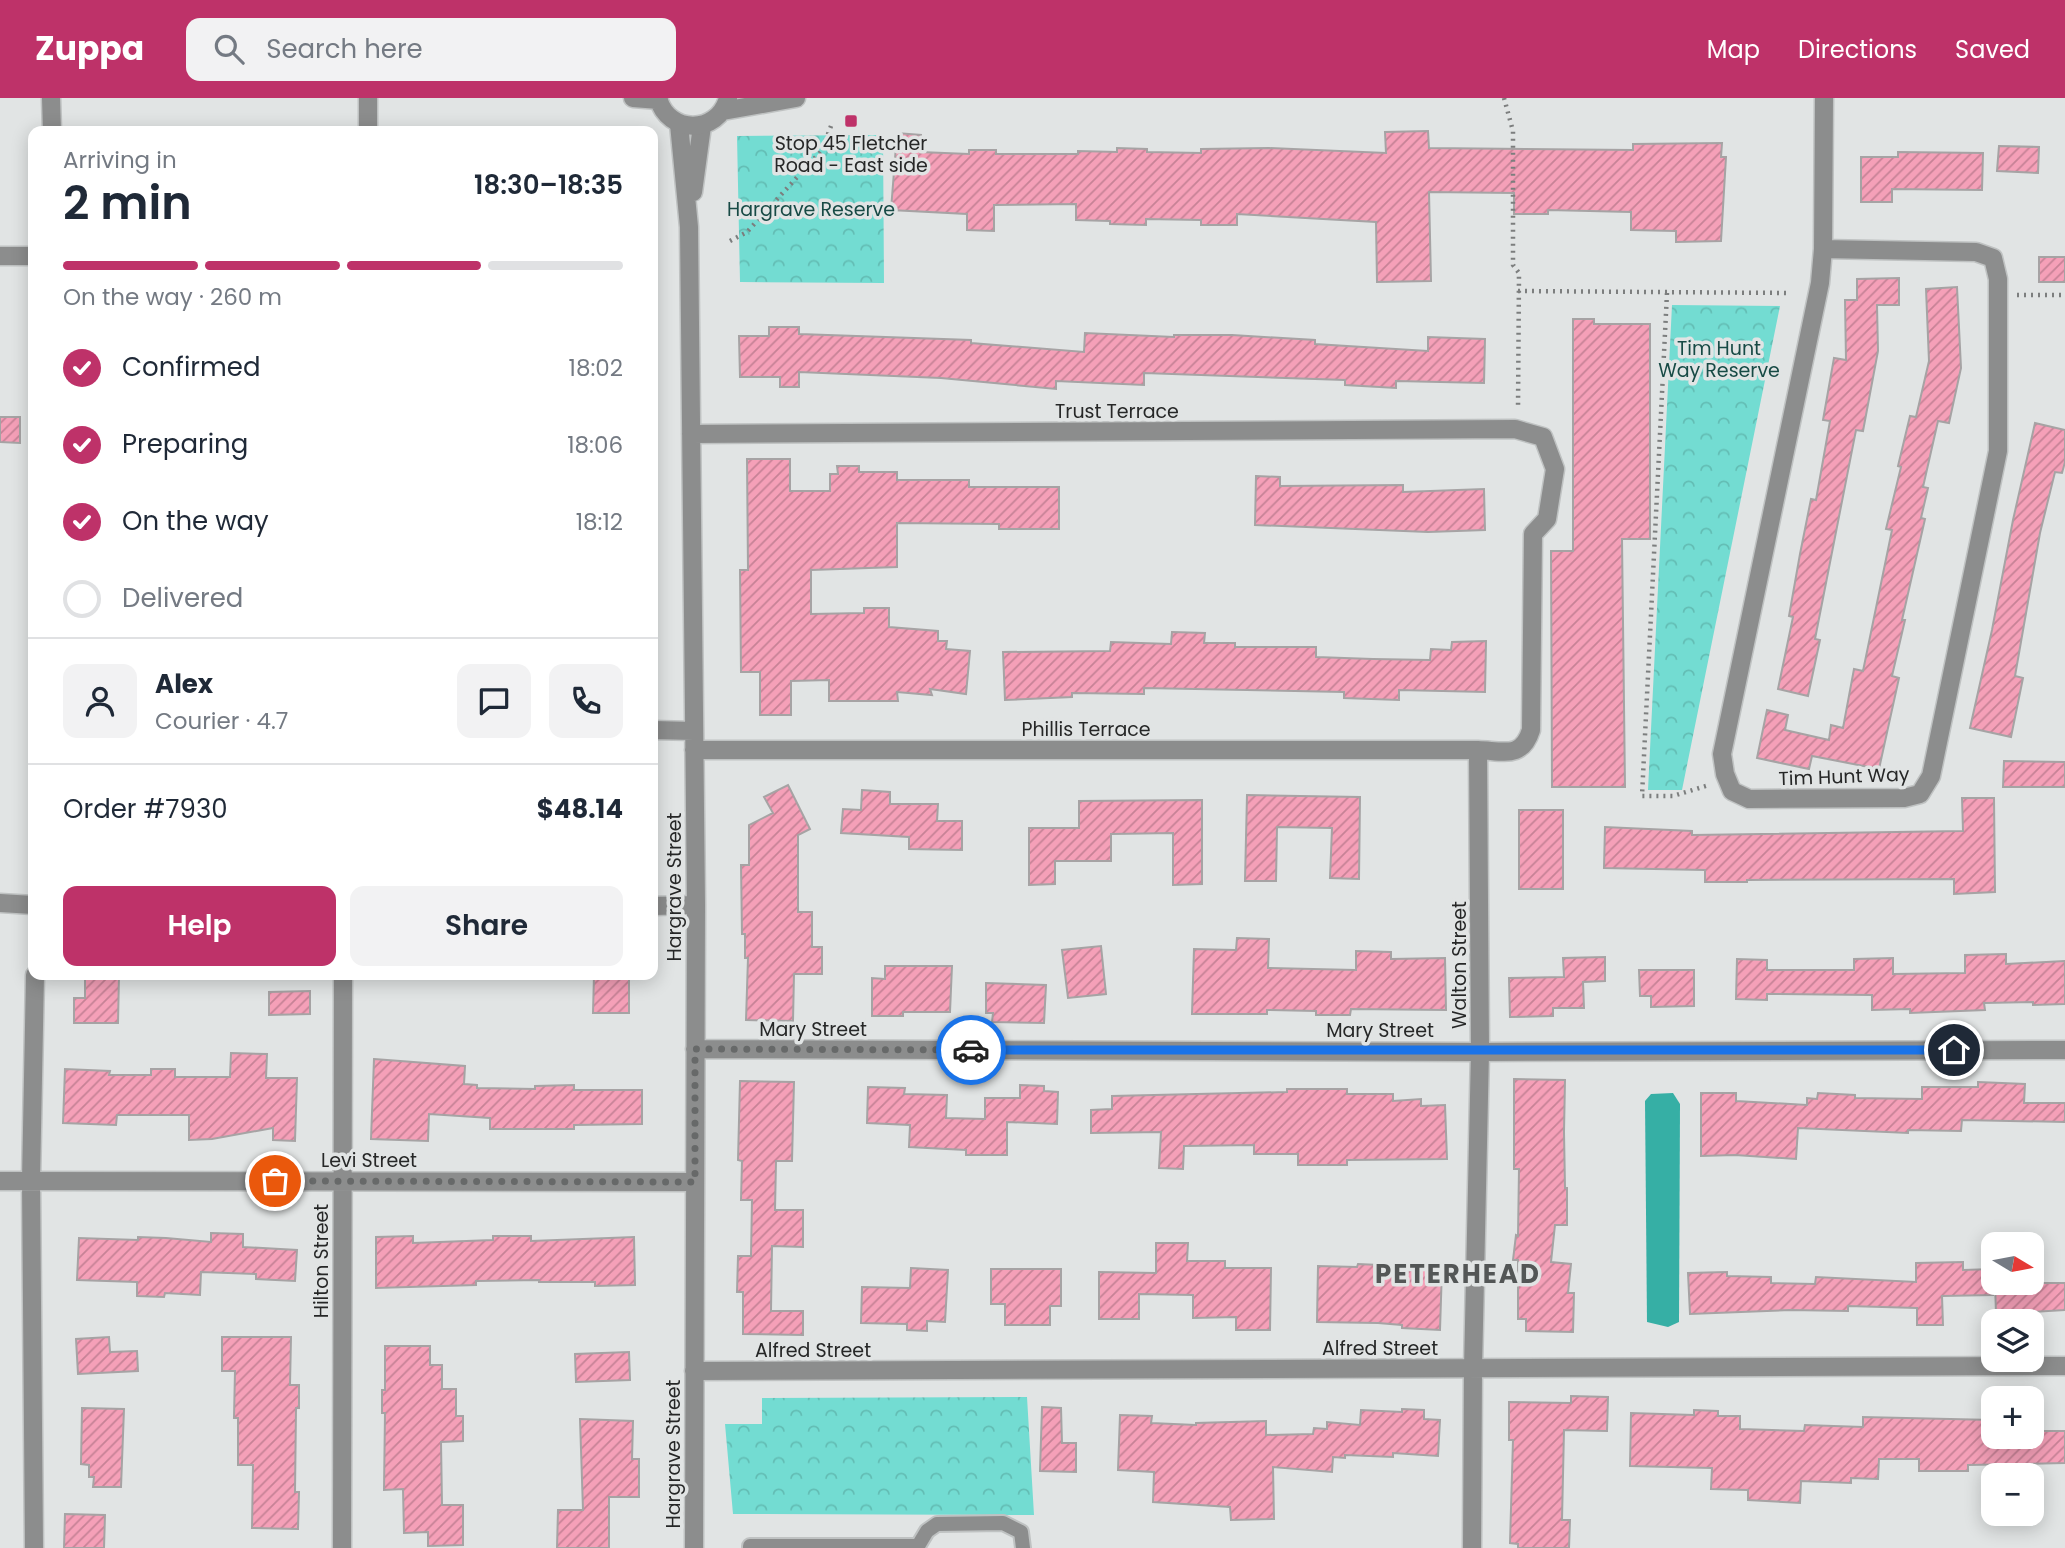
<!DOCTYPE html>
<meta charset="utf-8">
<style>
:root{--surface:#fff;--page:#f2f2f3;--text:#1f2937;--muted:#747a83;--line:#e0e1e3;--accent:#be3269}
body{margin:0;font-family:Poppins,sans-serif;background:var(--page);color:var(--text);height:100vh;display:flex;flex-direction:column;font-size:26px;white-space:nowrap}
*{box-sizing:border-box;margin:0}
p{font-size:23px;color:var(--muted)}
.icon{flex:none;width:38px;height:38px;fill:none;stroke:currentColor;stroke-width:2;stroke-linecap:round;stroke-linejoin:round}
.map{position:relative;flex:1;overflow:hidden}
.drawer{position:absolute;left:28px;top:28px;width:630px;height:854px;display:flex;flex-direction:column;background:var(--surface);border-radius:14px;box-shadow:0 4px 18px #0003}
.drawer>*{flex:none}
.needle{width:46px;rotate:100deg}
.tools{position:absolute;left:1981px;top:1134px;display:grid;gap:14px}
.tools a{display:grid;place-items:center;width:63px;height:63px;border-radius:14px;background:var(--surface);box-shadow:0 4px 18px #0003;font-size:35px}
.pin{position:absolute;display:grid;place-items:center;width:60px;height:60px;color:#fff;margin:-30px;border:4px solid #fff;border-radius:50%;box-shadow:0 2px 7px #0007}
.courier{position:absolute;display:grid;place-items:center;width:70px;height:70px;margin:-35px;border:5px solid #1a73e8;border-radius:50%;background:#fff;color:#222;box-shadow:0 2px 9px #0007}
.headline em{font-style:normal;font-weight:600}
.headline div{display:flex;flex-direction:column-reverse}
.headline{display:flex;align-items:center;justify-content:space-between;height:119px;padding:0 35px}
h1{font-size:46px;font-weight:600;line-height:52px}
.bar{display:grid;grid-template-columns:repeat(4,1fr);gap:10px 7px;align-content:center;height:84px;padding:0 35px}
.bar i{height:9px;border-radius:5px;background:var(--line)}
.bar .current{background:var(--accent)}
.bar p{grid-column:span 4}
.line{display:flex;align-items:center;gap:18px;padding:0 35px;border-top:2px solid var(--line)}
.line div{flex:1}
.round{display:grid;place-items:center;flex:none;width:74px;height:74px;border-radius:14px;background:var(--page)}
ol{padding:0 35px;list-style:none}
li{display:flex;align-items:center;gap:21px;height:77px}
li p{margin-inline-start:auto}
li .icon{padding:7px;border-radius:50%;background:var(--accent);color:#fff;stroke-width:4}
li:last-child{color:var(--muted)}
li i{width:38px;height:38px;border:4px solid var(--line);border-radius:50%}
.button{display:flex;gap:14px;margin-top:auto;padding:14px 35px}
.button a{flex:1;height:80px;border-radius:14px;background:var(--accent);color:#fff;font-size:28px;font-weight:600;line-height:80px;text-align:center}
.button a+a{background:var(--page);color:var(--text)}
header{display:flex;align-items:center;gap:42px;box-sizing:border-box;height:98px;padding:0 35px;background:var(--accent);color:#fff}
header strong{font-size:33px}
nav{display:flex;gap:38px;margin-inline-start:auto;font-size:24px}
.search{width:490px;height:63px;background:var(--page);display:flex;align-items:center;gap:18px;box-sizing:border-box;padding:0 24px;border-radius:14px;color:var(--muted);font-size:26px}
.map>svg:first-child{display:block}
.park{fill:url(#park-crowns)}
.water{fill:#36afa5}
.building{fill:url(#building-hatch);stroke:#a6a3a4;stroke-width:2}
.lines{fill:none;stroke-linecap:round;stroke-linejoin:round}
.service-casing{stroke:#bfc2c2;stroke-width:18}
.minor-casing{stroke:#bfc2c2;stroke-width:21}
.tertiary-casing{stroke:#bfc2c2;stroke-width:21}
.path{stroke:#7c7e7e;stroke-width:4.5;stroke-dasharray:2 5;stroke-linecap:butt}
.service{stroke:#8c8d8d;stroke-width:14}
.minor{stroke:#8c8d8d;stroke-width:18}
.tertiary{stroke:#8c8d8d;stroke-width:18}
.done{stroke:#676969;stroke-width:7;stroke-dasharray:0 12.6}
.route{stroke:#1a73e8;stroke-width:9}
.poi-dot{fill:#be3269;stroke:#e1e4e4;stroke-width:2.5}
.labels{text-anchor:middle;stroke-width:7;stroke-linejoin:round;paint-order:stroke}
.poi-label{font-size:19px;fill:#262727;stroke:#e1e4e4}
.park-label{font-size:19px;fill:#174a45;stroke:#e1e4e4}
.street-label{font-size:19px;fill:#262727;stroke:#e1e4e4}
.district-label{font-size:26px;font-weight:bold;letter-spacing:2px;fill:#535656;stroke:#e1e4e4}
</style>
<header>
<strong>Zuppa</strong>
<div class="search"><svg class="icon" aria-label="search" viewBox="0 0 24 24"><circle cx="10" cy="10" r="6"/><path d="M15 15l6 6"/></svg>Search here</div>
<nav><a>Map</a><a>Directions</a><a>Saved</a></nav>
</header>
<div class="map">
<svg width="2065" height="1450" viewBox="0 0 2065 1450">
<defs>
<pattern id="park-crowns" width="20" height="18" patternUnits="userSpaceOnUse" patternTransform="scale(1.75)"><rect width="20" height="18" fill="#73dcd2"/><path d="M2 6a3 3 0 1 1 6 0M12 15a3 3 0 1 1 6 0" fill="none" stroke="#63bdb4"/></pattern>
<pattern id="building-hatch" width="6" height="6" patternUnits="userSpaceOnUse" patternTransform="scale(1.75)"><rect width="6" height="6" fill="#f5a0b8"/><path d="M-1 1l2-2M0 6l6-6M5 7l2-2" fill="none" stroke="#c68296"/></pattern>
</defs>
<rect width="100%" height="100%" fill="#e1e4e4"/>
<!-- park -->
<path class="park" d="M883,37L884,185L740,184L737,38Z
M1672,207L1780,208L1682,692H1648Z
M1027,1299L1034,1417L733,1416L725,1326H762V1300Z"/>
<!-- water -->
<path class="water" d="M1673,995L1680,1006L1679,1224L1668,1229L1647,1224L1645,1003L1651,996Z"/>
<!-- building -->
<path class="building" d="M1428,33L1429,50L1633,52V46L1722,45L1721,59H1726L1721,143L1676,144V133L1631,132V114L1548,112V116H1514V95L1429,94L1431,183L1377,184L1376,124L1237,116V127H1201V122L1146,121V127L1110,126V123L1076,122V106L994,107V133L967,132V116L891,112L897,35L921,37L920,54L969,56V52H996V56H1078V53L1117,54V50L1147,51V54L1201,55V51L1269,50L1386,55L1385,34Z
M1999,48L2039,49L2038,75L1997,73Z
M1898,54L1983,55L1982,92L1892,91V104H1861V59H1898Z
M2039,159H2065V184H2039Z
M1899,180V207H1877L1878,253L1863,333L1856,332L1815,541L1820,542L1808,598L1778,591L1793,519L1789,518L1800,456L1811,401L1816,402L1830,323L1823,322L1834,260L1846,262L1845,202H1857V181Z
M1957,189L1961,270L1949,325L1938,323L1923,389L1928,390L1921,420L1925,421L1902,522H1905L1892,578L1899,580L1879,671L1812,658L1809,671L1757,660L1767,612L1788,617L1785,632L1829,642L1831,627L1843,630L1854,571L1863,573L1892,432L1886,431L1901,369L1898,368L1910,318L1916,319L1929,263L1926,191Z
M1573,221H1594V226H1650V441H1622L1625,689H1552L1551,453H1573Z
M769,229H799V236L971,242V245L1084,254L1085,235L1174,239V237H1232L1315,242V246L1428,253V239L1485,241L1484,285L1396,283V290L1345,287V282L1144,275V287L1056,283V291L941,280L799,274V289H780V279H740L739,238H769Z
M0,319H20V345L0,344Z
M2035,325L2065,332V364L2062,375L2055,374L2040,435L2015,578L2023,580L2011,639L1970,630L1992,532L2013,422Z
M747,361H790V393H830V376H838L837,368H859V374H897V382H969V389H1059V431H999V426L897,425V469L811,472V516L864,515V510H889V529L938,533V543H947L946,551L970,553L966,596L930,591L932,597L897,594L898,603H829V582L791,583V617H760V574H741L740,472H748Z
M1256,378L1280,379V388L1403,387V394L1484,391L1485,432L1428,434L1255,427Z
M1172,534L1205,535L1204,545H1235V549H1316V559L1373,561L1430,562L1431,551L1451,552L1452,544L1486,543L1485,594L1399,592V602L1344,600V594L1144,590V596L1072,595V599L1005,602L1003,554L1110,553L1111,544L1171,546Z
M2004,663L2065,664V689H2003Z
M788,687L810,731L798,737V814H812V849H822V876H794L793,923L746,922L748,860H745V836H742L741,767H749V727L773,715L764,699Z
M862,692L890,694V706H938L937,723H962V752L909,751V739L841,735L843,711L861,712Z
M1247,697L1360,699L1359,781L1330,780L1332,730L1277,729L1276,783H1245Z
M1962,700H1994L1995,794L1954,796V781L1747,782V784H1705V772L1604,770L1605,729L1692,733V737L1963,733Z
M1202,702V786L1173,787V735L1111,736V763H1055V786L1029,787V730H1079V703Z
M1519,712H1563V791H1519Z
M1237,840L1269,841L1268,870L1356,872V853L1391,854V861L1445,860L1446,912L1351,911L1350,917H1316V913L1267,912V916H1192L1194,851L1236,852Z
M1101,848L1106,896L1068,900L1062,852Z
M2006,856V866L2065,863V906L2033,907V904L1984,905L1985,912L1910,915V911L1872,912V897L1767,896V902L1736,901L1737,861L1767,862V872H1854V861L1893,860V876L1965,875V857Z
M1605,859V883L1583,884L1584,910H1553V918L1510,919L1509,880L1564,879L1563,860Z
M885,868H952L950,914H903V918H872V880L885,881Z
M1639,872H1694V908L1651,909V898H1640Z
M594,877H629V915H593Z
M85,878H119L118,925H74V900H85Z
M986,885L1046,887L1044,925L992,924L993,915H986Z
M310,893V916L269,917V894Z
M231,955L267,956L266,980H297L295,1043L273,1042V1030L212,1041L189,1042V1017H117L116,1027L63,1025L65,971L110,973L109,977H151V971H175V979H230Z
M374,961L465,968L464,986L477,987V990L535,991V988L574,987V992H642V1026L574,1027V1031H490V1020L429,1016L428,1043L371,1041Z
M1514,981L1565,982L1564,1034L1565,1090H1567V1127H1555L1551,1164L1571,1166L1568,1195H1574L1573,1234L1526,1233V1221H1518V1162H1513L1516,1137L1518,1138L1519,1071H1514Z
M740,983L794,984L792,1063H776L775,1112H803V1149L772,1148L771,1213H803V1237L743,1236V1194H737L738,1158H751L752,1102H741L742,1063L738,1062Z
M1978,984L2025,986L2024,1005H2065V1024L1962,1022L1961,1033L1908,1032V1035L1798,1030L1796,1061L1735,1057L1701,1058V995H1736V1003L1807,1007V1000L1817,1001L1818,995L1855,997V1000L1922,1001V989H1978Z
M1020,987L1044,988V993L1058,994L1057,1026L1007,1024V1057H966V1052L909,1049L910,1027L867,1025L868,989L905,990L904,996L947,997L946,1020L985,1021V1000H1020Z
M1287,991H1347V996H1393V1003L1421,1001V1008L1445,1007L1447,1061L1347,1062V1067H1298V1056H1254V1047L1184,1048L1183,1071L1159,1070L1161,1034L1091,1035V1012L1112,1011V998L1287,994Z
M211,1135L243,1136V1149L297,1152L295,1183L256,1181V1176L201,1174L200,1197L165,1195L164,1199L137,1198V1184L77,1182L79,1140L138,1142V1139L166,1140L211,1144Z
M413,1138V1145L493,1142V1138H531V1143L634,1139L635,1187L595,1188V1184H539V1182L476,1183V1187L376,1190V1139Z
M1156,1145H1188L1187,1163H1225V1170H1271L1270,1232H1236V1219L1193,1220V1197L1139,1196V1221H1099V1174L1156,1175Z
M1963,1164V1172L1993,1171V1197L1942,1198L1943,1227H1917V1210L1848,1208V1213L1790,1212L1690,1216L1688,1175L1727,1174V1178L1771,1179V1185L1815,1186L1816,1179L1916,1184V1165Z
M1358,1166L1442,1170L1440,1232L1402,1230V1227L1378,1225L1317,1224L1318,1168L1357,1169Z
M911,1170L948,1172L945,1224L927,1223V1233L907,1232V1226L861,1225L862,1189L910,1190Z
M991,1171H1061V1208H1050V1227H1005V1206H991Z
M1995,1185H2065V1212L1996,1216Z
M109,1239L110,1254L137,1253L138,1273L78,1276L76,1241Z
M222,1239H291L290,1287H299V1310H296L295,1394H299L298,1431L252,1430L253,1367H238V1320H234L235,1273H222Z
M385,1248H430V1267H442V1291H456V1318H463V1343L441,1344L442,1407H463V1447L428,1448V1434L404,1435L403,1391L384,1392L385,1315H382V1292H385Z
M629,1254L630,1282L576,1284L575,1256Z
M1571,1298L1608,1299L1607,1333L1564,1332L1562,1422H1570L1569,1450H1518V1446L1510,1445L1513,1342H1509V1304L1571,1305Z
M1042,1309L1061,1310L1062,1345H1076V1374L1040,1373Z
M82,1310L124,1311L121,1389H93L94,1379H89V1367L81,1366Z
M1402,1311L1424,1312V1321L1440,1322L1438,1358L1393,1355V1359L1345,1357V1360L1333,1359L1332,1374L1273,1369L1274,1421L1231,1422L1230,1409L1153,1404L1154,1374L1118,1372L1120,1317L1152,1318L1151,1325L1196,1327V1325L1266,1323V1337L1313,1336L1314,1330L1327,1331V1324L1360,1327L1361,1312L1402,1314Z
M1694,1312L1718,1313V1318H1740V1331L1804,1333L1805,1327L1863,1329V1319L1993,1322V1339H2032V1333H2065V1365L1968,1367V1373H1919V1361H1879L1878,1381L1851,1380V1385L1801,1383L1800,1405L1748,1402V1392L1711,1391L1712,1370L1630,1368L1631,1315L1694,1317Z
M580,1321L633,1323L632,1361H639V1399H609V1450H557L558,1412H583Z
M65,1416L105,1417L104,1450H64Z"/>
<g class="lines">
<defs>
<path id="service" d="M918,1448L927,1433L937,1426L1003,1425L1021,1434L1023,1450
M750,1450V1448H918V1450"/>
<path id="minor" d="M51,0L52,33
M368,0V33
M679,26L689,129L696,807L694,1450
M693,94L702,28
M1823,151L1976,154L1993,160L1998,181V353L1931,678L1920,696L1904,700L1749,701L1732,693L1725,676L1722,656L1820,185L1823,151L1824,0
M0,158H33
M691,336L1515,331L1543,339L1555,371L1547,421L1533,436L1531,632C1522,661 1504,653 1478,652L1480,954L1473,1271L1472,1450
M653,632L694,633
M694,652H1478
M0,805L33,807
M653,808L696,807
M695,951L1480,954L2065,952
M0,1083L695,1084
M694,1273L2065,1268
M34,1450L31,1083L35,877
M342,1450L343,877"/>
<path id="tertiary" d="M633,0L659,2
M658,0C668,37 718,37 728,0
M723,13L796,0"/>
</defs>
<!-- service casing -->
<use href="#service" class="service-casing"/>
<!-- minor casing -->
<use href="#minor" class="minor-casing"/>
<!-- tertiary casing -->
<use href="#tertiary" class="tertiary-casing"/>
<!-- path -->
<path class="path" d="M1504,0L1513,33V167L1519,175L1518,311
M730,143L747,134L822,52L831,28
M1518,193L1790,195
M1667,195L1642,698H1673L1709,687
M2017,197H2065"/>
<!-- service -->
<use href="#service" class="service"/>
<!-- minor -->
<use href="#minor" class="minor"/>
<!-- tertiary -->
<use href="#tertiary" class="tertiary"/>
</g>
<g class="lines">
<!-- done -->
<path class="done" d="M275,1083L695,1084V951L971,952"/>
<!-- route -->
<path class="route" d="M971,952H1954"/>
</g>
<!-- markers -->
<rect class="poi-dot" x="844" y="16" width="14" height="14" rx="3.5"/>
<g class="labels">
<!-- poi labels -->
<g class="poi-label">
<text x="851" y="52">Stop 45 Fletcher<tspan x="851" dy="22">Road - East side</tspan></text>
</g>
<!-- park labels -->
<g class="park-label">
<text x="811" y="118">Hargrave Reserve</text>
<text x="1719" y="257">Tim Hunt<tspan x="1719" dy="22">Way Reserve</tspan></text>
</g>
<!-- street labels -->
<g class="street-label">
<text x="1117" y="320">Trust Terrace</text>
<text x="1086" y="638">Phillis Terrace</text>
<text transform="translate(1844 678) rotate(-2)" y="7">Tim Hunt Way</text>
<text transform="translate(674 789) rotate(-90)" y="7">Hargrave Street</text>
<text transform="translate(1459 867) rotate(-90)" y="7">Walton Street</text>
<text x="813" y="938">Mary Street</text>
<text x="1380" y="939">Mary Street</text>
<text x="369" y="1069">Levi Street</text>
<text transform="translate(321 1163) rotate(-90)" y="7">Hilton Street</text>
<text x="1380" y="1257">Alfred Street</text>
<text x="813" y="1259">Alfred Street</text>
<text transform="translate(673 1356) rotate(-90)" y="7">Hargrave Street</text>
</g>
<!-- district labels -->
<g class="district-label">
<text x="1458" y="1185">PETERHEAD</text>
</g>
</g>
</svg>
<div class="tools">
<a><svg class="needle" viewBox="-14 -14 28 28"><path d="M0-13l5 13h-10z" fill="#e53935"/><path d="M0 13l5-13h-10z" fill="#747a83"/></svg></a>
<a><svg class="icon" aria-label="layers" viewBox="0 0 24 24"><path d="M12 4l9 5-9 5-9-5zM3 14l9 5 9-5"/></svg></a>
<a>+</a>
<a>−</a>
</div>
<div class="pin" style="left:275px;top:1083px;background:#ea580c"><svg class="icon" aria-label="bag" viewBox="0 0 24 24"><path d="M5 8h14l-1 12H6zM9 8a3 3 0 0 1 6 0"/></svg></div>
<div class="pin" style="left:1954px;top:952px;background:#1f2937"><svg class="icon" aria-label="home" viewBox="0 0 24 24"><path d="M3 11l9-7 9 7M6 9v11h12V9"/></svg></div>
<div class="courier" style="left:971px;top:952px"><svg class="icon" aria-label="car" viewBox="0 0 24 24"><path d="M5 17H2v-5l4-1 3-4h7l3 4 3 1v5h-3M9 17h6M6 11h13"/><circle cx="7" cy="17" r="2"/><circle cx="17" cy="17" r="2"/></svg></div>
<section class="drawer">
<div class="headline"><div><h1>2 min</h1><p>Arriving in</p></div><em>18:30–18:35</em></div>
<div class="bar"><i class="current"></i><i class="current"></i><i class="current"></i><i></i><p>On the way · 260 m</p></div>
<ol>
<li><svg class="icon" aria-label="check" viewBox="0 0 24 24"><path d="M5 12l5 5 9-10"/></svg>Confirmed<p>18:02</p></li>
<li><svg class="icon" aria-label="check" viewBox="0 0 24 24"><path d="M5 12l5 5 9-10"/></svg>Preparing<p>18:06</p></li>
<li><svg class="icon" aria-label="check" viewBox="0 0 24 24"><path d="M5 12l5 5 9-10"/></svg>On the way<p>18:12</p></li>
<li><i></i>Delivered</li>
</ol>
<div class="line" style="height:126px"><a class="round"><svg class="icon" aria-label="person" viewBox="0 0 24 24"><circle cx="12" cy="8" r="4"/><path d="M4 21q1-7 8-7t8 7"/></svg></a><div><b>Alex</b><p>Courier · 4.7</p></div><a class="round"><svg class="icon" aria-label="chat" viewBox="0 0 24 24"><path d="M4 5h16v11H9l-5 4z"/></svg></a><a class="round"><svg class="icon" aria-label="phone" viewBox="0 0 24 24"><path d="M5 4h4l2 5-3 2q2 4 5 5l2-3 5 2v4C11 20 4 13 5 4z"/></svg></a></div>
<div class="line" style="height:91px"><div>Order #7930</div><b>$48.14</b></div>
<div class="button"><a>Help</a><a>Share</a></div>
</section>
</div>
